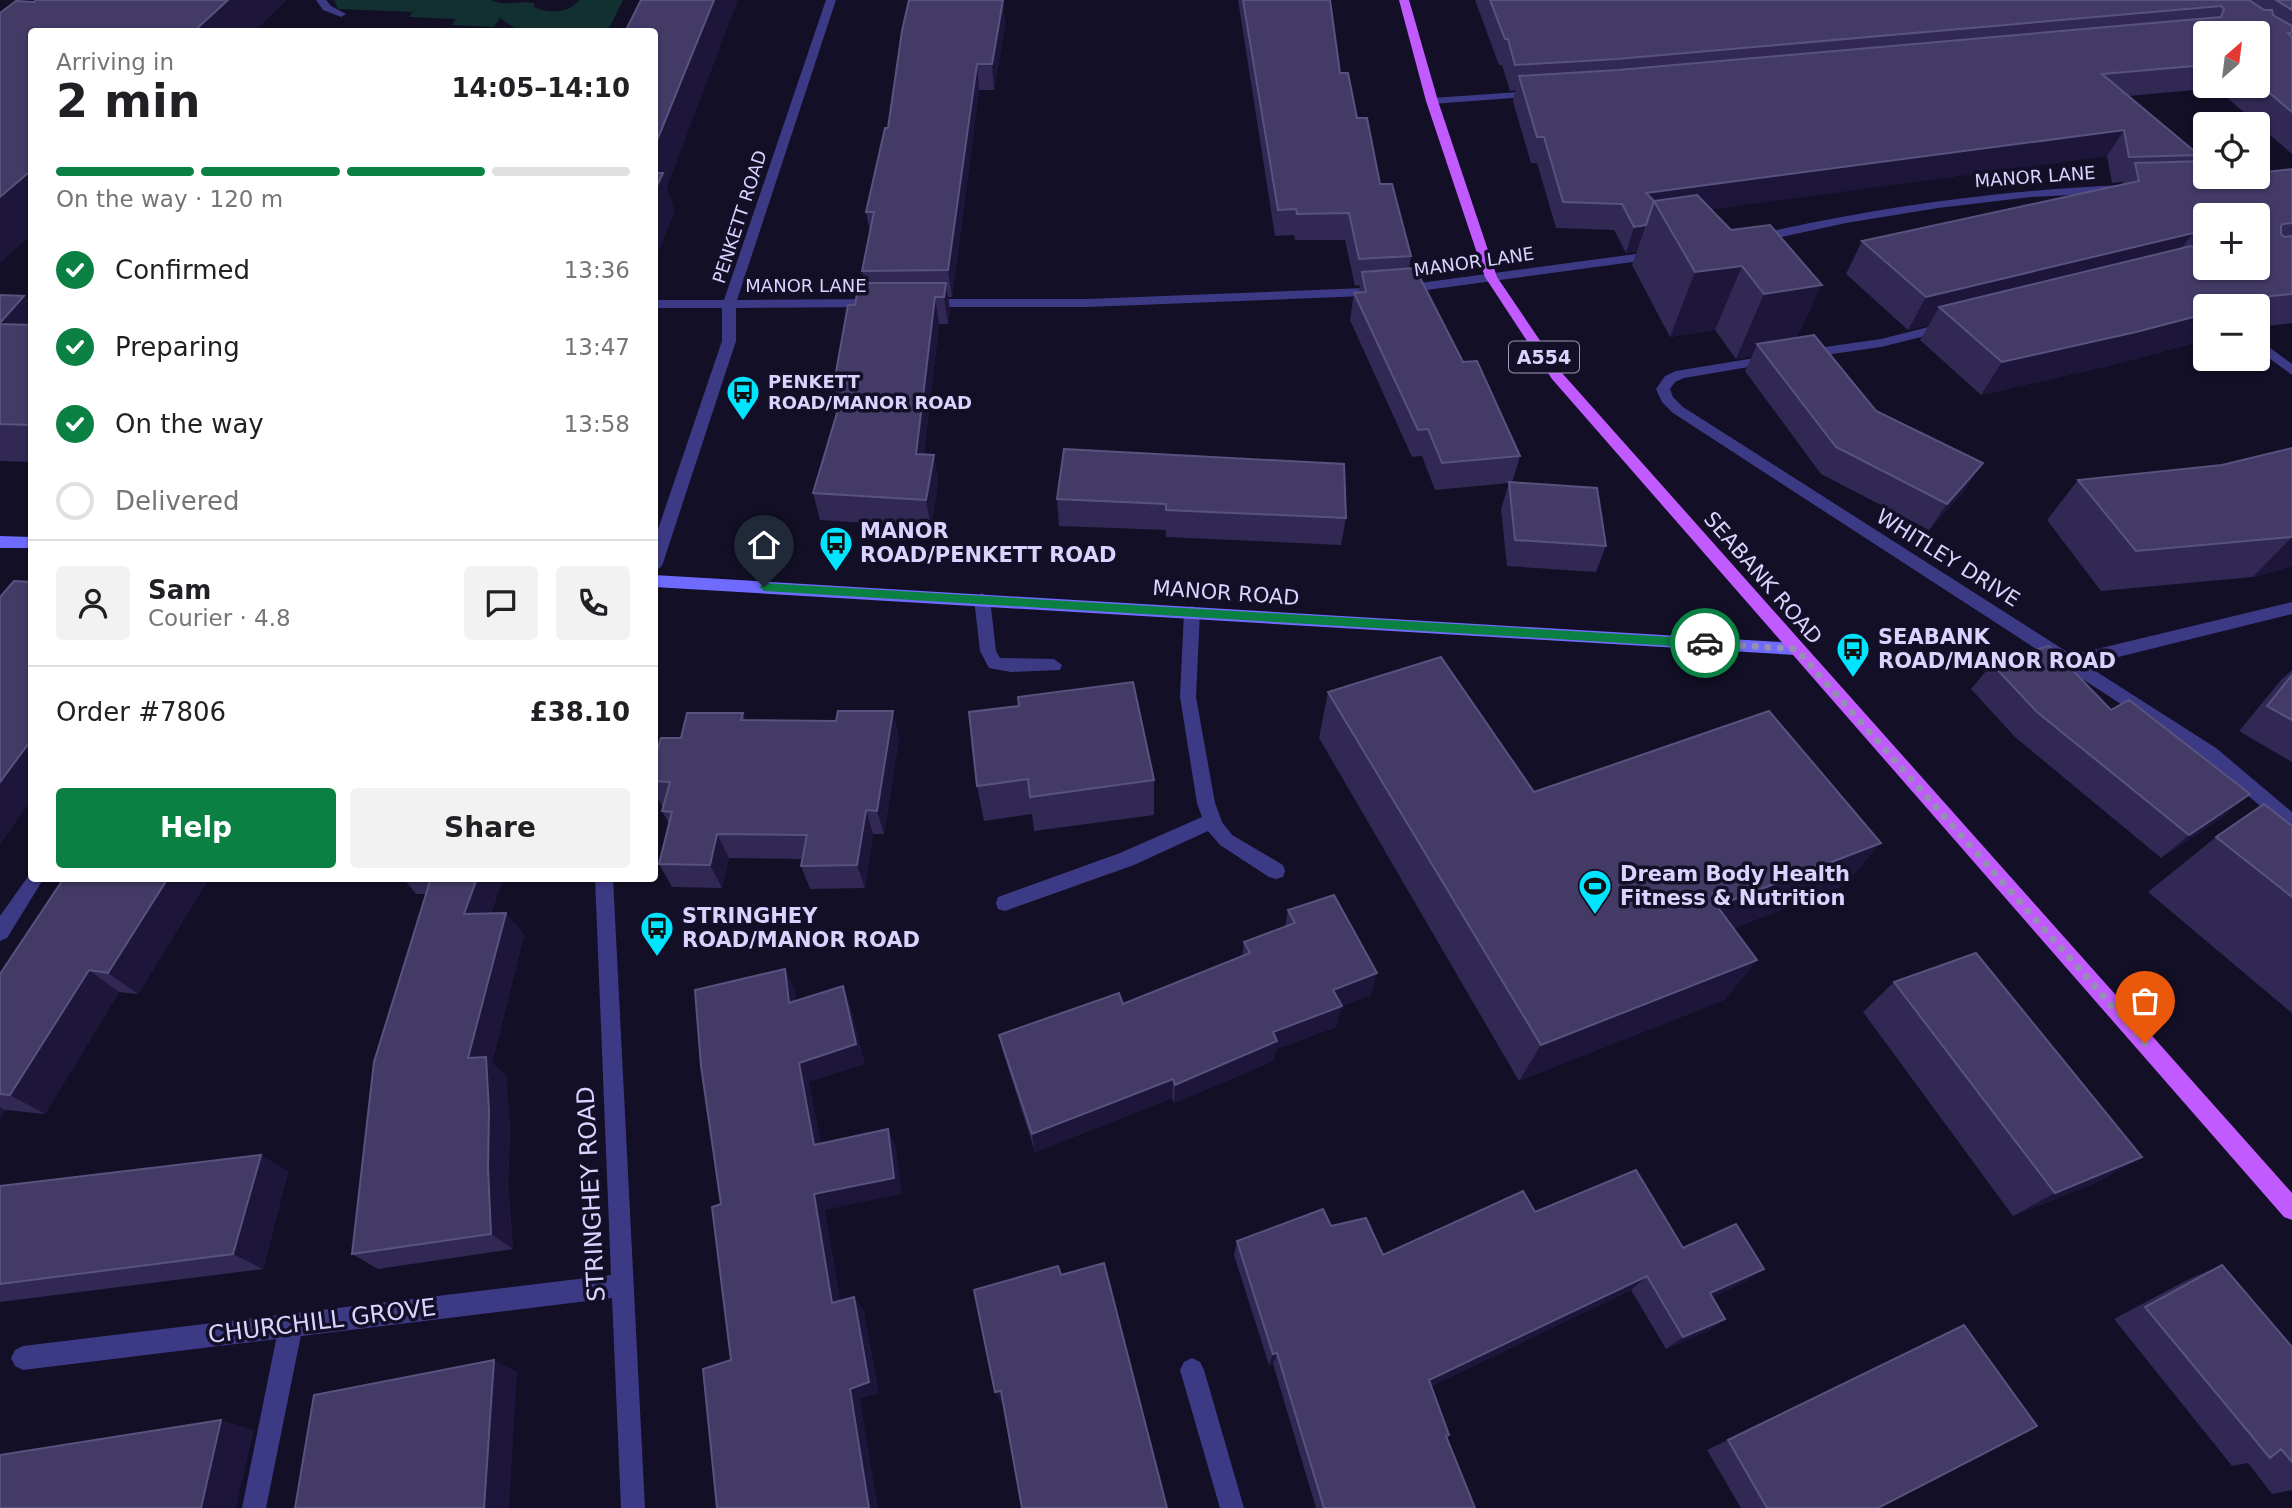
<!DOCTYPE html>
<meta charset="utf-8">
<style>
:root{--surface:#fff;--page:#f2f2f2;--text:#202124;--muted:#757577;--line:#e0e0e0;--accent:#0b8043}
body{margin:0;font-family:"DejaVu Sans",sans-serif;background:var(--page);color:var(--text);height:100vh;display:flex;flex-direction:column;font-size:26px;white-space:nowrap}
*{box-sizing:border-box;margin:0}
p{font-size:23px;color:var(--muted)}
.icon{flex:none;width:38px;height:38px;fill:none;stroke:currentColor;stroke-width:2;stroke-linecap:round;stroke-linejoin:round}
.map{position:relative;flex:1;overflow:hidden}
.side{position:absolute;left:28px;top:28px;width:630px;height:854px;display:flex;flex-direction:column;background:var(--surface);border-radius:7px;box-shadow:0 2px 5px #0004}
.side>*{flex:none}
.needle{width:46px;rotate:28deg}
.tools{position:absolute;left:2193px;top:21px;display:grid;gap:14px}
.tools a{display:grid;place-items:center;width:77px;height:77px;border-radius:7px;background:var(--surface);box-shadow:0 2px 5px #0004;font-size:35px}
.pin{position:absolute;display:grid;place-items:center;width:60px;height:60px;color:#fff;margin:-72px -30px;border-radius:50% 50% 50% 0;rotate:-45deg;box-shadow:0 0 7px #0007}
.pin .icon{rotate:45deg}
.courier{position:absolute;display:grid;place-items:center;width:70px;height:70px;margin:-35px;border:5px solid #0b8043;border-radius:50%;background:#fff;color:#222;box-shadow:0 2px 9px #0007}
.overview em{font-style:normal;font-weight:600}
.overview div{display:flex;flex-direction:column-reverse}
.overview{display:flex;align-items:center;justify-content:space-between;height:119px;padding:0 28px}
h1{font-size:46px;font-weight:600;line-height:52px}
.bar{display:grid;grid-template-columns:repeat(4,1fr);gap:10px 7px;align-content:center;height:84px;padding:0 28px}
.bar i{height:9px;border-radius:5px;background:var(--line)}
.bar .active{background:var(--accent)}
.bar p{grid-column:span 4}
.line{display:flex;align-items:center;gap:18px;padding:0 28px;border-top:2px solid var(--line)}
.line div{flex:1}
.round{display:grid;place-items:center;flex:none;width:74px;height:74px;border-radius:7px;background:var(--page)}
ol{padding:0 28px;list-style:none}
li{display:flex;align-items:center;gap:21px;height:77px}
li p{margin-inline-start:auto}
li .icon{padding:7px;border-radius:50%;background:var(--accent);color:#fff;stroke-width:4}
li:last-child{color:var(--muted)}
li i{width:38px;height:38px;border:4px solid var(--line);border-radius:50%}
.action{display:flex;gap:14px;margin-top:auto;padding:14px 28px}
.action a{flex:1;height:80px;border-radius:7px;background:var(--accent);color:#fff;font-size:28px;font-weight:600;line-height:80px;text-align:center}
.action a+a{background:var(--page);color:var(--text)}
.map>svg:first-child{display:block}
.green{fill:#12302f}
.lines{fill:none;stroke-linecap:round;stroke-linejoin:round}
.lane{fill:#3d3a85;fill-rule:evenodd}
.street{fill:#3d3a85;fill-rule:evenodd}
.secondary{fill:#6f6bff;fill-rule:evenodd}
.primary{fill:#c25bff;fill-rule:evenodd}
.wall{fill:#312854;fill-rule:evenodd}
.shaded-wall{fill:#1d163a}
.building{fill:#433a66;stroke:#5a527e;stroke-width:2}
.route{fill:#0b8043}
.done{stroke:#948fb3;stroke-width:7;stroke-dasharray:0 12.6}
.labels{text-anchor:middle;stroke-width:7;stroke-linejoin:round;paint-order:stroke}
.far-street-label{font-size:18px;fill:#d9d4ff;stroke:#130f26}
.far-poi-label{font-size:18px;font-weight:bold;fill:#d9d4ff;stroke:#130f26;text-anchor:start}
.shield{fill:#130f26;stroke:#9e99be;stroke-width:2}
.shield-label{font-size:19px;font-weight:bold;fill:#d9d4ff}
.poi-label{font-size:21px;font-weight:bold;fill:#d9d4ff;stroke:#130f26;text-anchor:start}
.street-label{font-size:21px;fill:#d9d4ff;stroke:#130f26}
.near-street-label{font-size:24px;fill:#d9d4ff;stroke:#130f26}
</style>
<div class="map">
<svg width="2292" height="1508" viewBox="0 0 2292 1508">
<rect width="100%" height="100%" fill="#130f26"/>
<!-- green -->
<path class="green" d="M334,0H491C505,7 519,0 534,3V7C549,14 570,13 579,0H623L607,32L519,31L500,18L494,27L452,25L456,19L409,17L413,12L338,9Z"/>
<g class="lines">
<!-- lane -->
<path class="lane" d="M316,0H326L331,6L346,14L341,17L323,10Z
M982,593L990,599L996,651L1000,658L1054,659L1062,665L1060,670L1011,672L989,668L980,651L974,599Z
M1192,606L1200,612L1196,697L1215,803L1222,822L1232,835L1283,865L1285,871L1283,877L1276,879L1269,877L1220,845L1208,831L1134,865L1005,911L998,909L996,903L998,897L1120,853L1202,817L1197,803L1180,697L1184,612Z
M291,1313L299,1317L303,1325L266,1508H242L279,1325L283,1317Z"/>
<!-- street -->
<path class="street" d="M826,0H836L737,300L877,299L884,303L877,307L736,308V341L662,566L654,572V541L722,341V308H654V300H724Z
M1535,91L1541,94L1539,96L1432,104L1426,101L1432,98Z
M2125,185L2129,186V192L2031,197L1938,208L1846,223L1754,243L1748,239L1754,235C1877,207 1999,190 2125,185Z
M1658,251L1664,255L1662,258L1390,295L1087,307H926L919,303L926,299H1087L1390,287Z
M1948,322L1953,323V329L1881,347L1804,358L1797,354L1804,350L1881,339Z
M2258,339L2292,364V375L2258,350Z
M1773,355L1778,356V362L1684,378L1675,382L1670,389L1673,397L1683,407L2072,655L2292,602V614L2086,665L2216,748L2292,812V831L2286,828L2204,758L1673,413L1662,402L1656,389L1665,376L1676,371Z
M32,871V878H44L7,938L0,941V916Z
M595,878H613L645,1508H621L612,1298L23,1370L15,1366L11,1358L15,1350L23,1346L611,1275Z
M1192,1358L1200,1362L1204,1370L1244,1508H1220L1180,1370L1184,1362Z"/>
<!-- secondary -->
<path class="secondary" d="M0,536L32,537V548H0Z
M654,575L1796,643L1804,649L1796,655L654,587Z"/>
<!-- primary -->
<path class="primary" d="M1399,0H1409L1438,101L1497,277L1562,373L2292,1193V1220L2284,1217L1552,379L1485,277L1426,101Z"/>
</g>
<!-- wall -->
<path class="wall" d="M1003,0L1005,25L994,90H979L952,297H948L950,310L948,324H939L924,454L934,455L938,482L931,527L820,520L813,493L839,405L834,383L855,305L865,283L862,271L870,232L866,212L888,128Z
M1238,0H1330L1340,73L1357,118L1380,184L1411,256L1409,268L1463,362L1520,456L1512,483L1606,546L1596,572L1507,566L1501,509L1509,483L1435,490L1422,456L1412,457L1350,320L1354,293L1359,292L1360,285L1355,286L1345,240H1295L1294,235L1275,236Z
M1475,0H2292V154L2216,88L2128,96L2199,155L2195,161L2205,177H2258L2292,169V323L2258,327V306H2205V340L2112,365L1981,395L1920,340L1929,325L1908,330L1846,274L1862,241L2121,185L2123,182L2112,183L2107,156L1711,209L1797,338L1876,411L1965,490L1929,530L1821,474L1745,371L1752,356L1736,359L1715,330L1670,337L1632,265L1637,251L1626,253L1614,230L1556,228L1537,163H1531L1513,102L1515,90L1510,91L1502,65H1499ZM2205,33H2258V86H2205ZM2205,215H2258V268H2205Z
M0,295L24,296L32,305V462L0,461Z
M2292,448V566L2253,577L2101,591L2047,520L2078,480L2222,465Z
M1064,449L1346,518L1341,545L1166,537V530L1059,526L1057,499Z
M1992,664L2111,710L2250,794L2221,818L2161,858L2015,737L1971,689Z
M2292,670V762L2239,731L2281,680Z
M1328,692L1534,792L1845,885L1734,928L1726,999L1519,1081L1319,738Z
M969,712L1154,780V815L1034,831L1032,814L984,821L977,786Z
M743,713L745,720L899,737L884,834H873L865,888L810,889L801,866L802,859L729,858L722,888L672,887L659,864L669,824L662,811L664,806H662L654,792V761L681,738Z
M2292,826V1013L2148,892L2216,837Z
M64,878H209L138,994L119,992L45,1114L5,1110L0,1119V974Z
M403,878H503L491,913H506L524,935L492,1063L506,1076L510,1129L508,1185L513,1249L378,1269L352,1254L426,894H416Z
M1288,910L1371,995L1341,1006L1336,1027L1276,1049L1273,1061L1174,1103L1172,1098L1035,1152L1004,1055L999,1035L1123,1004L1242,957L1244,942L1285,927Z
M1894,982L2142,1157L2097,1182L2013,1216L1863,1012Z
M261,1155L288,1172L263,1269L0,1302V1186Z
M1535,1212L1683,1248L1764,1269L1744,1282L1712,1297L1725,1319L1707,1331L1666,1349L1631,1290L1431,1386L1446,1438L1475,1508H1316L1273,1364L1269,1365L1234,1255L1237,1241L1331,1226L1383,1255Z
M2222,1265L2292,1347V1490L2272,1494L2248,1463L2232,1466L2114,1319L2189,1279Z
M1964,1325L1878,1508H1741L1707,1450Z"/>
<!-- shaded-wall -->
<path class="shaded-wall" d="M228,0H287L254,32H193Z
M714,0H738L667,187L675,212L654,263V148Z
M1003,0L1005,25L994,90L992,64Z
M977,64L979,90L952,297L948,270Z
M2124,130L2107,156L1663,216L1654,201L1649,217L1646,193Z
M27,174L32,180V234L0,263V197Z
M1646,225L1637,251L1626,253L1634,227Z
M2193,233L2169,265L1939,307L1929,325L1908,330L1926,297Z
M1742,266L1715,330L1670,337L1695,272Z
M946,283L950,310L948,324L944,297Z
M1822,285L1791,350L1757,344L1752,356L1736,359L1764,294Z
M24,296L32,305V363L0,325V323Z
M2271,296L2258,313V306H2233Z
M935,297L939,324L921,481L916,454Z
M2205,314V340L2112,365L1981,395L2002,362Z
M934,455L938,482L931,527L926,500Z
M1983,463L1965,490L1929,530L1947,504Z
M2292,537V566L2253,577Z
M893,711L899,737L884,834L877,811Z
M32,739V799L0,844V782Z
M2250,794L2221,818L2161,858L2189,835Z
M866,810L873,834L865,888L857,865Z
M717,834L729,858L722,888L710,865Z
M1881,843L1845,885L1688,946L1717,906Z
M168,878H209L138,994L108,973Z
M477,878H503L483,936L464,914Z
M506,913L524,935L492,1063L506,1076L510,1129L508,1185L513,1249L491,1234L488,1168L468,1058Z
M1757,960L1726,999L1519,1081L1541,1045Z
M785,969L795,990L799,1023L789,1003Z
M89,970L119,992L45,1114L10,1095Z
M1377,973L1371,995L1327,1011L1333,990Z
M843,986L851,1007L865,1064L809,1082L825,1162L814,1145L799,1063Z
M1342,1006L1336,1027L1276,1049L1273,1061L1174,1103L1175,1085L1273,1032Z
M1173,1079L1172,1098L1035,1152L1032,1134Z
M0,1107L5,1110L0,1119Z
M888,1129L896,1147L902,1194L825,1210L843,1316L832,1303L814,1194Z
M261,1155L288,1172L263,1269L233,1254Z
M2142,1157L2097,1182L2013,1216L2055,1193Z
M1764,1269L1744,1282L1692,1306L1710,1293Z
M1647,1276L1631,1290L1420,1391L1429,1380Z
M854,1297L864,1311L879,1393L860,1399L878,1508H869L850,1389Z
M1725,1319L1707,1331L1666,1349L1683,1337Z
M1277,1353L1273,1364L1269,1365L1273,1354Z
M494,1360L517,1372L509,1508H484Z
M1001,1391L1006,1402L1000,1403L995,1392Z
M221,1420L254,1430L236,1508H201Z"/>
<!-- building -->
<path class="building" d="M36,0H228L193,32H32V174H27L0,197V13L16,1L34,2Z
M641,0H714L654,148V32H625Z
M909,0H1003L992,64H977L948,270L862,271L874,212H866L885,128H888L902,31Z
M1243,0H1330L1340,73H1348L1357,118H1367L1380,184H1392L1411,256L1359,259L1349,213L1297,214L1296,209L1278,210Z
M1490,0H2249L2264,10H2272L2273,15L2292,26V33H2288L2292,37V112L2258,83V33H2205V65L2102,74L2199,155L2129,157L2124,130L1646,193L1654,201L1646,225L1634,227L1622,204L1563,202L1544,137H1537L1519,76L1618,70L2221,17L2224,9L2221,6L1617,59L1515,65L1508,39H1505Z
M2276,0H2292V10Z
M2205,161V177H2258V173L2292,169V223L2283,224L2281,226V234L2284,237L2292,236V294L2271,296L2233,306H2205V314L2136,332L2002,362L1939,307L2191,246L2205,257V268H2218L2228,276H2244L2245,271L2241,268H2258V215H2205V232L2193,233L1926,297L1862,241L2139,181L2135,163Z
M654,173H663L654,192Z
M1697,195L1731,230L1770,225L1822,285L1764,294L1742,266L1695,272L1654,201Z
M1415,268L1463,362L1477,361L1520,456L1442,463L1428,429L1418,430L1354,293L1366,292L1362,272Z
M859,283H946L944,297H935L916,454L934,455L926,500L813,493L846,383H834L848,305H855Z
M0,295L24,296L0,323Z
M0,324L32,325V425L0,424Z
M1814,335L1876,411L1983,463L1947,504L1836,447L1757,344Z
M2292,448V537L2136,551L2078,480L2222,465Z
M1064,449L1344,464L1346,518L1166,510V504L1057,499Z
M1509,482L1597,488L1606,546L1515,540Z
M14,581L32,582V739L0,782V597Z
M2049,646L2111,710L2129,700L2250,794L2189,835L2037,712L1992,664Z
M1441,657L1534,792L1769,711L1881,843L1717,906L1757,960L1541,1045L1328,692Z
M2292,675V720L2267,706Z
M1133,682L1154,780L1030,797L1028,779L977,786L969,712L1019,706L1018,697Z
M838,711H893L877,811L866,810L857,865L801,866L807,835L717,834L710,865L659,864L672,812L662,811L670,782L654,781V761L661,738H681L687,713H743L741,720L836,721Z
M2264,804L2292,826V897L2216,837Z
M64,878H168L108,973L89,970L10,1095L0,1094V974Z
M431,878H477L464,914L506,913L468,1058L486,1057L489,1111L488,1168L491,1234L352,1254L374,1062Z
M1334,895L1377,973L1333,990L1342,1006L1273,1032L1277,1041L1175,1085L1173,1079L1032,1134L999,1035L1119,993L1123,1004L1250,953L1244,942L1295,923L1288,910Z
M1976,953L2142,1157L2055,1193L1894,982Z
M785,969L789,1003L843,986L856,1044L799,1063L814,1145L888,1129L894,1178L814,1194L832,1303L854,1297L869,1382L850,1389L869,1508H717L703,1369L731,1360L712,1207L721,1204L701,1066L695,990Z
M261,1155L233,1254L0,1284V1186Z
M1636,1170L1683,1248L1736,1224L1764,1269L1710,1293L1725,1319L1683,1337L1647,1276L1429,1380L1449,1435L1446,1436L1475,1508H1324L1277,1353L1273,1354L1237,1241L1323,1209L1331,1226L1366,1218L1383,1255L1523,1191L1535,1212Z
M1104,1263L1167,1508H1022L1001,1391L995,1392L974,1290L1058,1266L1061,1275Z
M2222,1265L2292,1347V1462L2281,1449L2270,1458L2145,1307Z
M1964,1325L2037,1426L1878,1508H1767L1728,1440Z
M494,1360L484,1508H295L314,1395Z
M221,1420L201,1508H0V1455Z"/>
<!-- route -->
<path class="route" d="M764,583L1705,639L1710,643L1705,648L764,591L759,587Z"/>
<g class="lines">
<!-- done -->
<path class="done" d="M1705,643L1796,649L2145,1043"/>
</g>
<!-- icons -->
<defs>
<symbol id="bus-pin" viewBox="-11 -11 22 30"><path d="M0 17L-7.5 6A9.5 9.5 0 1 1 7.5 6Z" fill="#00e5ff" stroke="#130f26"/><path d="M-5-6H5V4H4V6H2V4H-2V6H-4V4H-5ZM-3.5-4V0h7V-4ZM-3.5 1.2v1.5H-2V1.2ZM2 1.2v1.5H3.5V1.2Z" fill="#111"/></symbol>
<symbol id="stadium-pin" viewBox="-11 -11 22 30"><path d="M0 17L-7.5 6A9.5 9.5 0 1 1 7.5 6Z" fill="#00e5ff" stroke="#130f26"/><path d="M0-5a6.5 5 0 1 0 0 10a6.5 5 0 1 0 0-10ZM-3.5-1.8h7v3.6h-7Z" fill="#111"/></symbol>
</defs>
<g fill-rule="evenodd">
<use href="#bus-pin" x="724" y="373" width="38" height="52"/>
<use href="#bus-pin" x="817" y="524" width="38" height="52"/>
<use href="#bus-pin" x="1834" y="630" width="38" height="52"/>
<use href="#stadium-pin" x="1576" y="867" width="38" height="52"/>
<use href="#bus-pin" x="638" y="909" width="38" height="52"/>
</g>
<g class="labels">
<!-- far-street labels -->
<g class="far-street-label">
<text transform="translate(2035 177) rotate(-4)" y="6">MANOR LANE</text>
<text transform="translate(740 217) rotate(-72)" y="6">PENKETT ROAD</text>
<text transform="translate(1474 262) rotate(-8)" y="6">MANOR LANE</text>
<text x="806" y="292">MANOR LANE</text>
</g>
<!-- far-poi labels -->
<g class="far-poi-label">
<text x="768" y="388">PENKETT<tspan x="768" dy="21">ROAD/MANOR ROAD</tspan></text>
</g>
<!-- shield labels -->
<rect class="shield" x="1509" y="341.5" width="70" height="31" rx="5"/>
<g class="shield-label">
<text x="1544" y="364">A554</text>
</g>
<!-- poi labels -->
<g class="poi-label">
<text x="860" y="538">MANOR<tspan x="860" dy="24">ROAD/PENKETT ROAD</tspan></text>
<text x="1878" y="644">SEABANK<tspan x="1878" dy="24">ROAD/MANOR ROAD</tspan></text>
<text x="1620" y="881">Dream Body Health<tspan x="1620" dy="24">Fitness &amp; Nutrition</tspan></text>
<text x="682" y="923">STRINGHEY<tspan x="682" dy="24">ROAD/MANOR ROAD</tspan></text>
</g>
<!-- street labels -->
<g class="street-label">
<text transform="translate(1948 558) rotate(32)" y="7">WHITLEY DRIVE</text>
<text transform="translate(1763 578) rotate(49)" y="7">SEABANK ROAD</text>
<text transform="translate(1226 593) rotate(4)" y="7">MANOR ROAD</text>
</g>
<!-- near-street labels -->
<g class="near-street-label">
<text transform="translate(591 1194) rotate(-93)" y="8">STRINGHEY ROAD</text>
<text transform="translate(322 1321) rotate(-7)" y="8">CHURCHILL GROVE</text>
</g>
</g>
</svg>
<div class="tools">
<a><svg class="needle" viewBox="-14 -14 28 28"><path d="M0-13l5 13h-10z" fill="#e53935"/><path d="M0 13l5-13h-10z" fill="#757577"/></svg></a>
<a><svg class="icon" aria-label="locate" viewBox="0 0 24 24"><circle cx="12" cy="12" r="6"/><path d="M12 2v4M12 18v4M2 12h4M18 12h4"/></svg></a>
<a>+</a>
<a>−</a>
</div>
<div class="pin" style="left:2145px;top:1043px;background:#ea580c"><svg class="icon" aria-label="bag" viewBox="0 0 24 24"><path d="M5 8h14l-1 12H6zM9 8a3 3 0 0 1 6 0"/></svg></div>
<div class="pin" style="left:764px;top:587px;background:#1f2937"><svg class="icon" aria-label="home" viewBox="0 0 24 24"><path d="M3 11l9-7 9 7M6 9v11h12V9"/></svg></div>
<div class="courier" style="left:1705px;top:643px"><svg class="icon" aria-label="car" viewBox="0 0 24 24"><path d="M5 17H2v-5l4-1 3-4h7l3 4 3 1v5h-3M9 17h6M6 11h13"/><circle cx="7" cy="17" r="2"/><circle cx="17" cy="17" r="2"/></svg></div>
<section class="side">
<div class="overview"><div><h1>2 min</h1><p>Arriving in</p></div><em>14:05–14:10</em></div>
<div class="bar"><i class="active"></i><i class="active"></i><i class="active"></i><i></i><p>On the way · 120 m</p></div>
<ol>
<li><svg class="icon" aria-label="check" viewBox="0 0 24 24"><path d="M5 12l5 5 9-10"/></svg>Confirmed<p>13:36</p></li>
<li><svg class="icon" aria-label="check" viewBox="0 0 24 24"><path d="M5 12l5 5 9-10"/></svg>Preparing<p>13:47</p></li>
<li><svg class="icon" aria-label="check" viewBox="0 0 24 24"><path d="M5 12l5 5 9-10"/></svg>On the way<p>13:58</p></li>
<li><i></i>Delivered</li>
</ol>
<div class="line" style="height:126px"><a class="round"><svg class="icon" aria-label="person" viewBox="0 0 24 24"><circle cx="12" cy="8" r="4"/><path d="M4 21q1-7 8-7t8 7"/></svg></a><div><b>Sam</b><p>Courier · 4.8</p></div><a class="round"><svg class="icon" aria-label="chat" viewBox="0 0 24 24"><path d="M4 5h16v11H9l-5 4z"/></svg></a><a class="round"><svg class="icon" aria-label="phone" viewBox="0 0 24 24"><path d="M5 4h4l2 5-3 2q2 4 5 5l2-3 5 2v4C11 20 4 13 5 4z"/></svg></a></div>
<div class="line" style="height:91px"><div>Order #7806</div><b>£38.10</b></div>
<div class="action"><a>Help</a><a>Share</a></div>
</section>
</div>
